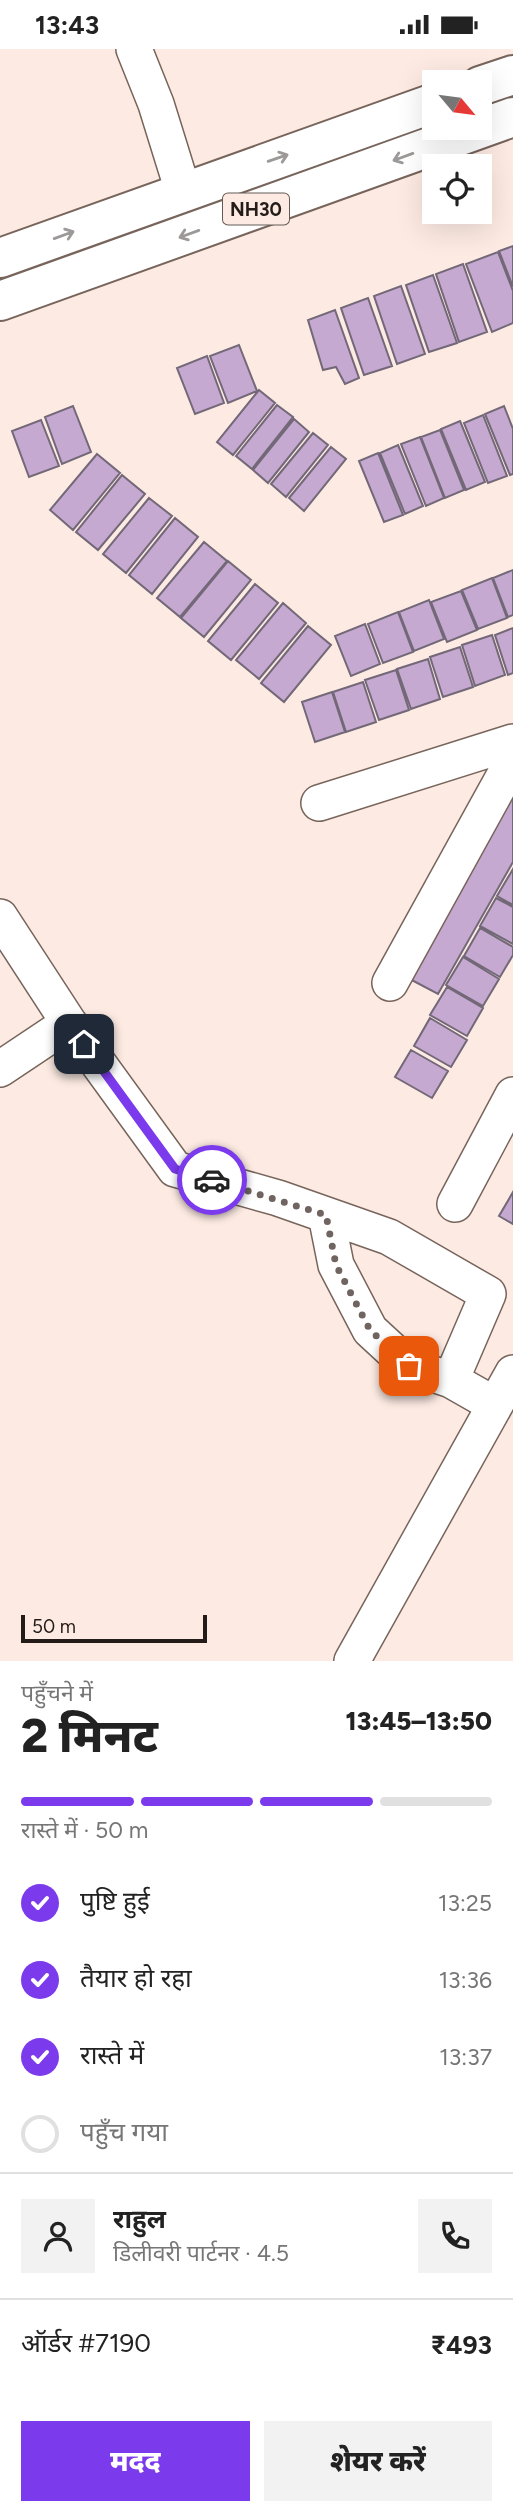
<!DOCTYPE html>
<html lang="hi">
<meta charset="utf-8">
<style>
:root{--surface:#fff;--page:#f2f2f2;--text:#222;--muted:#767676;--line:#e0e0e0;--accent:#7c3aed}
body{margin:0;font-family:Figtree,"Noto Sans Devanagari",sans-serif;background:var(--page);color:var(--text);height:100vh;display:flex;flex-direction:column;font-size:26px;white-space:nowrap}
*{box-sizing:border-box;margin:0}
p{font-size:23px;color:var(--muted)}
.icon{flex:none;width:38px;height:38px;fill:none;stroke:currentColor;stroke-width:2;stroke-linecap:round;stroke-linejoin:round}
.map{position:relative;height:1612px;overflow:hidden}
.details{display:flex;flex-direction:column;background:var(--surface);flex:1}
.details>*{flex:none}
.needle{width:46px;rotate:119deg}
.controls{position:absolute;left:422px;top:21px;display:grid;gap:14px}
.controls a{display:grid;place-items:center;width:70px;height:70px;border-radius:0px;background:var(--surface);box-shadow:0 7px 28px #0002;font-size:35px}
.scale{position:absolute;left:21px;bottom:18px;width:186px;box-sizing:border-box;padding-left:7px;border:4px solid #241c19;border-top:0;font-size:19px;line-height:24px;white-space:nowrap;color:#241c19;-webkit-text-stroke:5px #fdebe3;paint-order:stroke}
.pin{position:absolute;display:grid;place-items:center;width:60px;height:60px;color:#fff;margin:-30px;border-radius:14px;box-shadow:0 4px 10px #0006}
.courier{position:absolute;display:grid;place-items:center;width:70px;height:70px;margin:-35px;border:5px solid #7c3aed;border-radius:50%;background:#fff;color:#222;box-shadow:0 2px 9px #0007}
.headline em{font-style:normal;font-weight:800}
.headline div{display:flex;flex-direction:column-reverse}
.headline{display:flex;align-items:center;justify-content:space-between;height:119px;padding:0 21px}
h1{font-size:46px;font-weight:800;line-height:52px}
.bar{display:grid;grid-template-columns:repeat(4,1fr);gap:10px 7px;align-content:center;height:84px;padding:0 21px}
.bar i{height:9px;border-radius:5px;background:var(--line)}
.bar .on{background:var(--accent)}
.bar p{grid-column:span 4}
.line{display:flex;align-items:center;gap:18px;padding:0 21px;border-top:2px solid var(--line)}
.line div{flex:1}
.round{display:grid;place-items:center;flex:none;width:74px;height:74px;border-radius:0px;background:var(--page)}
ol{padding:0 21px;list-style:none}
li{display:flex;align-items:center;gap:21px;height:77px}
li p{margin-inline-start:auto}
li .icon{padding:7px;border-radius:50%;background:var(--accent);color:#fff;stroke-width:4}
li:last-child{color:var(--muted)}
li i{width:38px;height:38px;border:4px solid var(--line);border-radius:50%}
.cta{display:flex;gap:14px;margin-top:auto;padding:14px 21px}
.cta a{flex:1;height:80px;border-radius:0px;background:var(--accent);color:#fff;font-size:28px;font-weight:800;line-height:80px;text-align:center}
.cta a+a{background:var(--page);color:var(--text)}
.status{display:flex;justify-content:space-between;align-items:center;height:49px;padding:0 35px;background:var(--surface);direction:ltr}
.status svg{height:19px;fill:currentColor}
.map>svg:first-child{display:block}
.building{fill:#c5a9d0;stroke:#736878;stroke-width:2}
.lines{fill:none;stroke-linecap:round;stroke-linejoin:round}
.minor-casing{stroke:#77645b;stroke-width:38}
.highway-casing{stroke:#77645b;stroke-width:42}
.minor{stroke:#fff;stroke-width:35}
.highway{stroke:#fff;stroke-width:38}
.oneway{stroke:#9c9998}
.done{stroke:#706460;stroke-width:7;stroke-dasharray:0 12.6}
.route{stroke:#7c3aed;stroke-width:9}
.labels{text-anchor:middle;stroke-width:6;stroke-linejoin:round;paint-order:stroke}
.shield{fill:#fdebe3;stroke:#655a56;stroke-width:2}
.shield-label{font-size:19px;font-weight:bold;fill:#241c19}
</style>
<div class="status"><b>13:43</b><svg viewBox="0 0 49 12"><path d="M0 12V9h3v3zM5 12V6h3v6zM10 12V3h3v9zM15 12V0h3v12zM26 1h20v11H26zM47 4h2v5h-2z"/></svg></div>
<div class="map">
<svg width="513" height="1612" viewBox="0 0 513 1612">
<rect width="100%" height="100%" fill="#fdebe3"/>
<!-- building -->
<path class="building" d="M513,197V238L499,202Z
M498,203L513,242V274L492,283L466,215Z
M463,215L487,283L459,293L436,225Z
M433,226L457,294L429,303L406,236Z
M401,237L425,305L397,315L374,247Z
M368,249L392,317L364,326L341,259Z
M335,261L359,329L345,335L336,318L323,321L308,271Z
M239,296L257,342L228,354L210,307Z
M207,307L224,354L195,365L177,319Z
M259,341L275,354L233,406L217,393Z
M277,356L293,368L252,420L236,407Z
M73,357L91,403L62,415L45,368Z
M504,357L513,380V425L510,426L485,365Z
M483,366L507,427L488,434L464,374Z
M294,370L309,383L268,434L253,421Z
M41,371L59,417L29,428L12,382Z
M460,372L485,433L466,441L441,380Z
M440,381L464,441L445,449L421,388Z
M313,384L328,396L286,448L271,435Z
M420,388L444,449L426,457L401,395Z
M398,396L423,457L405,465L380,404Z
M331,398L346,410L304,462L289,449Z
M378,404L403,466L384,473L359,412Z
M97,405L120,424L73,481L50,461Z
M122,426L145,445L98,501L76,483Z
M149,449L172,467L126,524L103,505Z
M175,469L198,488L152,545L129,526Z
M204,493L227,512L180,568L157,549Z
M228,512L251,531L204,588L181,569Z
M513,521V566L508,568L493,529Z
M492,529L507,569L478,580L462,541Z
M255,535L278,554L231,611L208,592Z
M461,542L477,581L447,593L431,553Z
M429,551L444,590L414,602L399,563Z
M283,554L306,574L259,630L236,611Z
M398,563L413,603L383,614L368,575Z
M365,575L380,615L351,627L335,587Z
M308,577L331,596L284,653L261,634Z
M513,579V624L508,626L495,586Z
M492,586L505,626L475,637L462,596Z
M460,598L473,638L443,648L430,608Z
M428,610L440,650L411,660L397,620Z
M396,621L409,661L379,671L365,631Z
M363,633L376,673L346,683L333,643Z
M332,643L345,683L315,693L302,653Z
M513,742V813L438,945L406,928Z
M513,820V856L497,847Z
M496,849L513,858V895L480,877Z
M480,879L513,898V906L500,928L464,907Z
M463,908L499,930L483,957L446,936Z
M447,938L483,959L467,987L430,966Z
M430,969L467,991L451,1018L414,997Z
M411,1001L448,1022L432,1049L395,1028Z
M513,1143V1175L499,1167Z"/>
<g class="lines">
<defs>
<path id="minor" d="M134,0L156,55L183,142
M319,754L513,693
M0,868L69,974
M390,934L513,711
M0,1020L69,974L175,1120L278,1149L389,1188L488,1245L451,1331L495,1356
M455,1155L513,1046
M326,1166L336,1216L370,1281L409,1317L451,1331
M352,1612L513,1324"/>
<path id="highway" d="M480,37L513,26
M0,209L434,54
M0,252L513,68"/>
</defs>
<!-- minor casing -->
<use href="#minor" class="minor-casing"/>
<!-- highway casing -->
<use href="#highway" class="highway-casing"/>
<!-- minor -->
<use href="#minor" class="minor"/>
<!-- highway -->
<use href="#highway" class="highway"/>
</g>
<!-- one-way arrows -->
<defs><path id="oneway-shaft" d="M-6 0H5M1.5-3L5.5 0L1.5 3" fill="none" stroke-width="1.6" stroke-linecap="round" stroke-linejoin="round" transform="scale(1.75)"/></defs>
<g class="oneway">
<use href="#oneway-shaft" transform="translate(403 108) rotate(160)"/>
<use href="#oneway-shaft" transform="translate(278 109) rotate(-19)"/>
<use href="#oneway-shaft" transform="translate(189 185) rotate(160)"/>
<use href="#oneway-shaft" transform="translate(64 186) rotate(-20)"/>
</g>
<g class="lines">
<!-- done -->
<path class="done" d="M212,1131L326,1166L336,1216L370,1281L409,1317"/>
<!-- route -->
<path class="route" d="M84,995L175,1120L212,1131"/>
</g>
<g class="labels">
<!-- shield labels -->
<rect class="shield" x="223" y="144.5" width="66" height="31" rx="5"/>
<g class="shield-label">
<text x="256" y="167">NH30</text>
</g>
</g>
</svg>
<div class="controls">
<a><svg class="needle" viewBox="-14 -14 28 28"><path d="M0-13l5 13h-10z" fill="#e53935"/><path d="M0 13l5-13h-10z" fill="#767676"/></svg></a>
<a><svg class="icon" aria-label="locate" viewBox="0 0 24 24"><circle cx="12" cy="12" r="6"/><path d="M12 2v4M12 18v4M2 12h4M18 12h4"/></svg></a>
</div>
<div class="scale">50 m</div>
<div class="pin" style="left:409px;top:1317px;background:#ea580c"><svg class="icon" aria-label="bag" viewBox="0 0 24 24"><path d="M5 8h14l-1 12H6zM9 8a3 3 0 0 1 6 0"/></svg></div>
<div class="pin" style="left:84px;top:995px;background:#1f2937"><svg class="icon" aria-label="home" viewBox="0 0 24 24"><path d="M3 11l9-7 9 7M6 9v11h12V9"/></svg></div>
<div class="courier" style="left:212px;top:1131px"><svg class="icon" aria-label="car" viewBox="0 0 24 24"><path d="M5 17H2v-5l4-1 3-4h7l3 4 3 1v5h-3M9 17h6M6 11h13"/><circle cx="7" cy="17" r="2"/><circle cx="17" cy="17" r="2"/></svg></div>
</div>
<section class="details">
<div class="headline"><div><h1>2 मिनट</h1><p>पहुँचने में</p></div><em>13:45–13:50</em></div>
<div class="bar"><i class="on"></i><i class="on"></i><i class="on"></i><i></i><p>रास्ते में · 50 m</p></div>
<ol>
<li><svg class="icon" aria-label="check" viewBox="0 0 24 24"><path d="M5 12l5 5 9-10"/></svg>पुष्टि हुई<p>13:25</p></li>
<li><svg class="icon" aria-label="check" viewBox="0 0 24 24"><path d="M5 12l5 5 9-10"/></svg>तैयार हो रहा<p>13:36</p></li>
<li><svg class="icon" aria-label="check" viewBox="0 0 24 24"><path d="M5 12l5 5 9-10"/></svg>रास्ते में<p>13:37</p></li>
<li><i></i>पहुँच गया</li>
</ol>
<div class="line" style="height:126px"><a class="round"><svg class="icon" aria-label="person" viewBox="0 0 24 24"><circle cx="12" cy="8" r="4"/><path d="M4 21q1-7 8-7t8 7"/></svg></a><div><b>राहुल</b><p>डिलीवरी पार्टनर · 4.5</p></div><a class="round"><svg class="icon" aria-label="phone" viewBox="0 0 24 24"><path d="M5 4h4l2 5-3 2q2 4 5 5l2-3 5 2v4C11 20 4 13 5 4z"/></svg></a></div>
<div class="line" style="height:91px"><div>ऑर्डर #7190</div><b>₹493</b></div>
<div class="cta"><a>मदद</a><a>शेयर करें</a></div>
</section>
